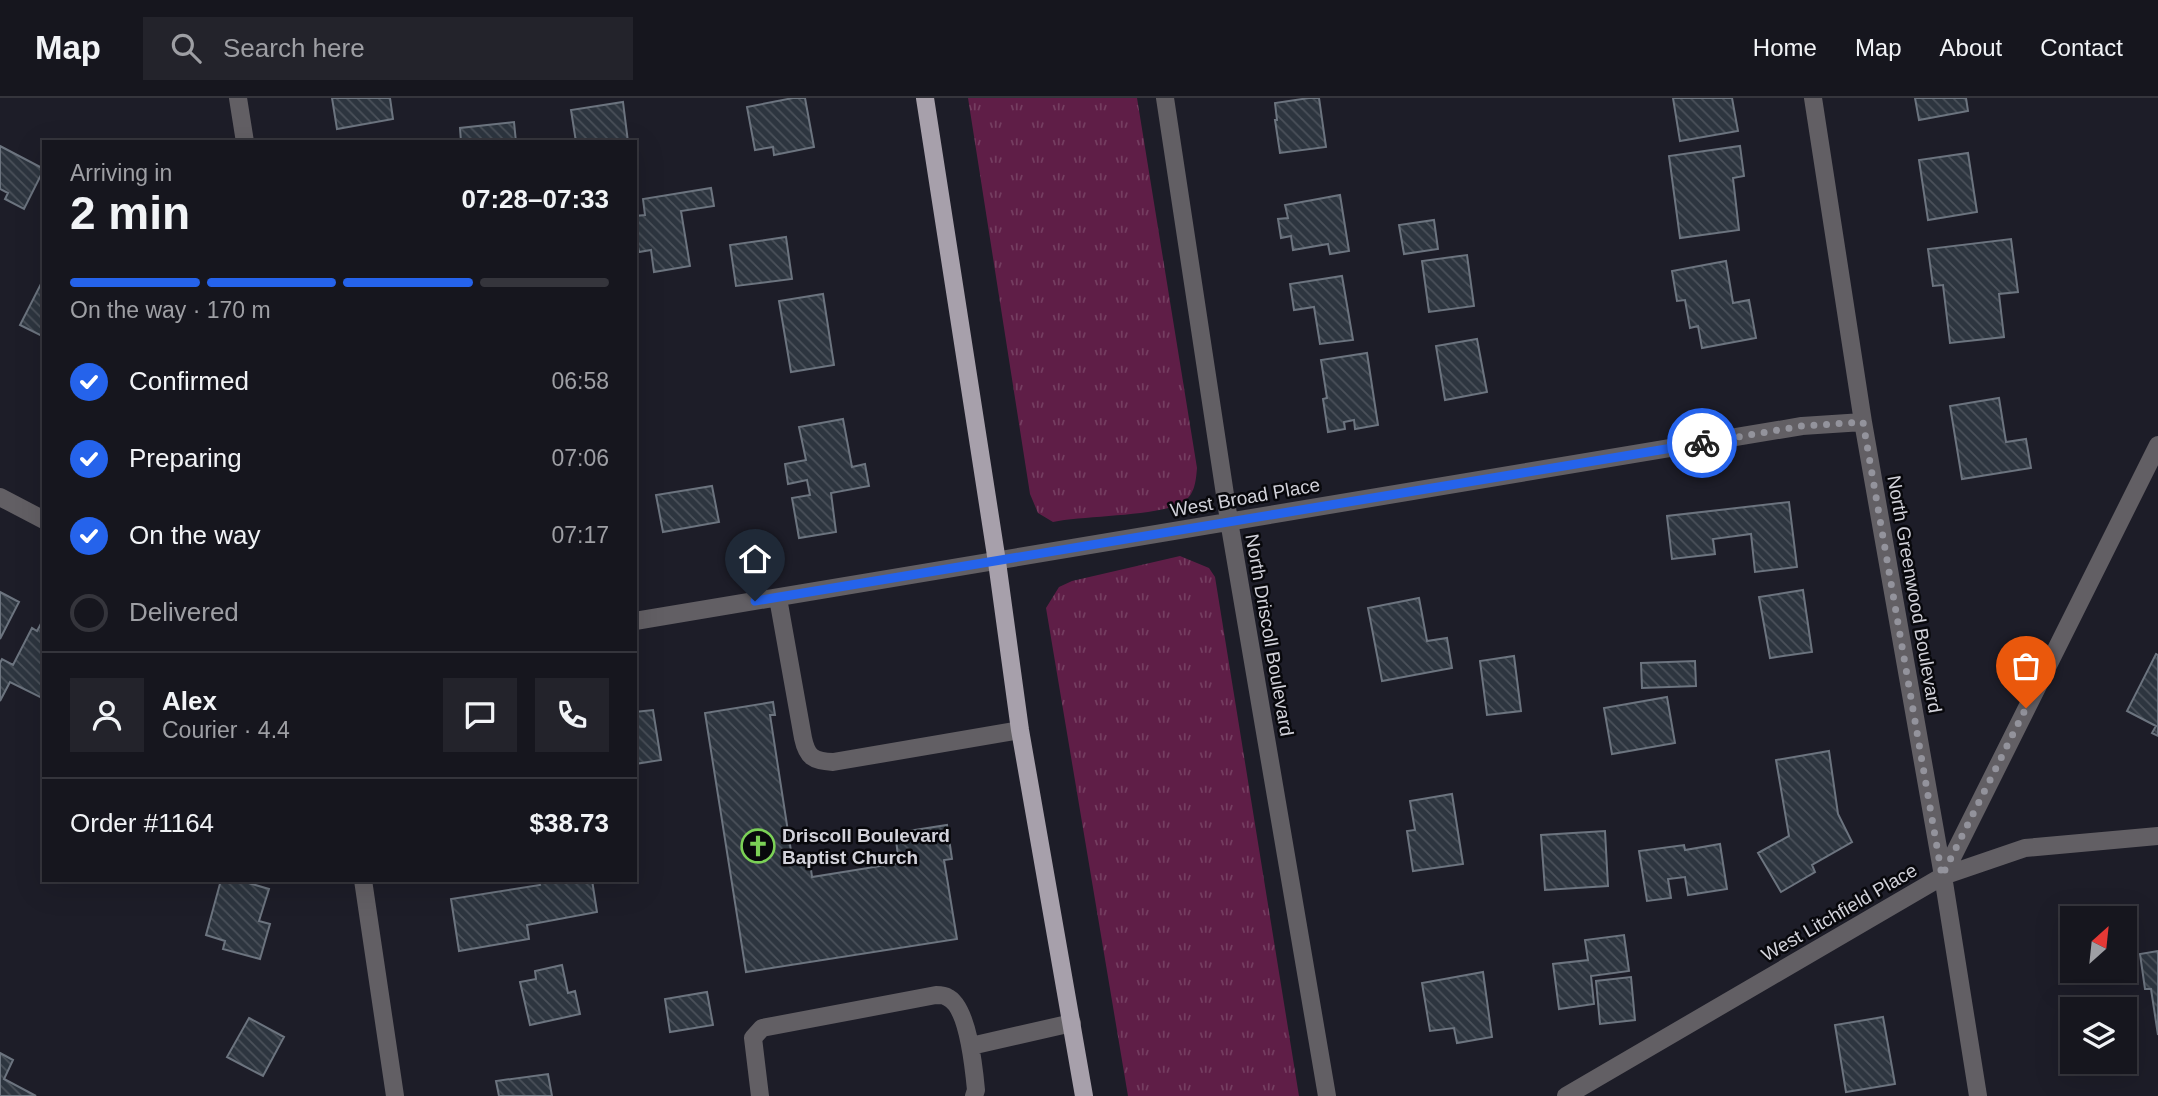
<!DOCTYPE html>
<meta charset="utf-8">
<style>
:root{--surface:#16161e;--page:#23232b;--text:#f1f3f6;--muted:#9e9fa4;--line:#35353c;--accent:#2563eb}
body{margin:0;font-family:Helvetica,sans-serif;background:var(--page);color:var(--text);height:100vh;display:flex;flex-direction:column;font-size:26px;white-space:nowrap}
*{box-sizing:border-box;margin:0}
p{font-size:23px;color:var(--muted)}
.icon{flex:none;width:38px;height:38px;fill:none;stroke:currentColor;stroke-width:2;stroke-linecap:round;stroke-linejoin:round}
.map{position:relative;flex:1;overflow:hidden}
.panel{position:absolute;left:42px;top:42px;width:595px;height:742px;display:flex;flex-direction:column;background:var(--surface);border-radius:0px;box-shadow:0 7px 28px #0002,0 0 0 2px var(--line)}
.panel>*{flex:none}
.needle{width:46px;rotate:27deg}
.buttons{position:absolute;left:2060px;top:808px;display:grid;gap:14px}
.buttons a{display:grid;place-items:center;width:77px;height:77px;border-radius:0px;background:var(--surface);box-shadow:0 7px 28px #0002,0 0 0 2px var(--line);font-size:35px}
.pin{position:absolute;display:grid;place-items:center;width:60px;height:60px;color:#fff;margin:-72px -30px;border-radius:50% 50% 50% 0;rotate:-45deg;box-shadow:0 0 7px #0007}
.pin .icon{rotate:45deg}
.courier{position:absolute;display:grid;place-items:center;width:70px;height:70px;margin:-35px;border:5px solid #2563eb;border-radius:50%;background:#fff;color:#222;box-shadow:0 2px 9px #0007}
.headline em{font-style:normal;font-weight:800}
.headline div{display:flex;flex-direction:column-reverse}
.headline{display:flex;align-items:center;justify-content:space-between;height:119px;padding:0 28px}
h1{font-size:46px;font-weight:800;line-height:52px}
.bar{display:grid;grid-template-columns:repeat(4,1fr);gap:10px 7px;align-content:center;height:84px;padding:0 28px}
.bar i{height:9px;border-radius:5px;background:var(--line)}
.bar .on{background:var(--accent)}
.bar p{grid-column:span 4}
.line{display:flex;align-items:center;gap:18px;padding:0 28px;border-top:2px solid var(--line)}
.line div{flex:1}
.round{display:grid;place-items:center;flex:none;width:74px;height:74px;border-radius:0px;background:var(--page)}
ol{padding:0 28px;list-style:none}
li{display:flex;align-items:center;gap:21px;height:77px}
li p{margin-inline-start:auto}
li .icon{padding:7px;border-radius:50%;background:var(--accent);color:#fff;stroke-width:4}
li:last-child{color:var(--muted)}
li i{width:38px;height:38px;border:4px solid var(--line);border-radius:50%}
header{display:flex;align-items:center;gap:42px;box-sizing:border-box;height:98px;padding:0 35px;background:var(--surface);border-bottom:2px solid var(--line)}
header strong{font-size:33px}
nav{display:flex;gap:38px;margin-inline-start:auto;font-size:24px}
.search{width:490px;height:63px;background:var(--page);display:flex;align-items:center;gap:18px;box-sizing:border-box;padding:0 24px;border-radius:0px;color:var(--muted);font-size:26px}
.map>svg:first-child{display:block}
.grass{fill:url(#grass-tufts)}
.building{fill:url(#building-back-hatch);stroke:#6c747f;stroke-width:2}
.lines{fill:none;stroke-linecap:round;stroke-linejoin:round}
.minor{stroke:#625f64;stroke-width:18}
.major{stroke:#a7a0ab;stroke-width:18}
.done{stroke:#93939c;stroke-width:7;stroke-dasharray:0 12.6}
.route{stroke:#2563eb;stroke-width:9}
.labels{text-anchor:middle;stroke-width:5;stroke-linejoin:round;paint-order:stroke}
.street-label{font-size:19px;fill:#d2d2da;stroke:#08080c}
.poi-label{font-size:19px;font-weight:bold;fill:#d2d2da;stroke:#08080c;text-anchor:start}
</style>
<header>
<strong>Map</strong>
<div class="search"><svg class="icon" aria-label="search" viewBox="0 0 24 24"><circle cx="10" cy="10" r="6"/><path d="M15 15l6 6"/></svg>Search here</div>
<nav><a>Home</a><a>Map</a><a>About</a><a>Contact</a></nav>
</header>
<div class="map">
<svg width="2158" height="998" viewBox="0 0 2158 998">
<defs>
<pattern id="grass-tufts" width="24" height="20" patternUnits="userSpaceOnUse" patternTransform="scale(1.75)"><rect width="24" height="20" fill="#5f1e47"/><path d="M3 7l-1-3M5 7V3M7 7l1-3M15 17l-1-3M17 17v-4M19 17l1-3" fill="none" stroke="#753e61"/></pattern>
<pattern id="building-back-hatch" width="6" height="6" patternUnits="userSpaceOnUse" patternTransform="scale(1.75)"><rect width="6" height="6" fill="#2d353f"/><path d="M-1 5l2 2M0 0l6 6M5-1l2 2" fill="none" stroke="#4b515a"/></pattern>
</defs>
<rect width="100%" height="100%" fill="#1d1d28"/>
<!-- grass -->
<path class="grass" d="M968,0H1137L1197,370C1196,382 1195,397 1183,404C1159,419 1085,417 1053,424L1038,415L1030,396Z
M1180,458L1209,470L1215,479L1299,998H1128L1046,510L1059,489L1072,483Z"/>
<!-- building -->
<path class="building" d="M332,0H390L393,21L337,31Z
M793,0H805L814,49L774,57L773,49L755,52L747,9Z
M1309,0H1319L1326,49L1280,55L1275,22H1277L1275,5Z
M1673,0H1732L1738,33L1680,43Z
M1915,0H1966L1968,13L1919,22Z
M623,4L628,44H576L571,12Z
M514,24L516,44H461L460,30Z
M0,48L44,71L24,111L5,101L8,95L0,91Z
M1740,48L1744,78L1733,80L1739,132L1680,140L1669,58Z
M1968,55L1977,114L1928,122L1919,62Z
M711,90L714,108L681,113L690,168L654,174L651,152L639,154L635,134V118L645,117L643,101Z
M1340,97L1349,153L1330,156L1328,146L1293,152L1291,138L1281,140L1278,121L1288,120L1285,107Z
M1434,122L1438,151L1404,156L1399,127Z
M786,139L792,181L736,188L730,147Z
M2011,141L2018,194L1999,196L2004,239L1950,245L1943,187L1933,188L1928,151Z
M1467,157L1474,208L1429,214L1422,163Z
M1726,163L1733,205L1749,202L1756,240L1702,250L1698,228L1690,230L1685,202L1677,203L1672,173Z
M1342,178L1353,242L1320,246L1314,209L1294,212L1290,186Z
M44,180V239L20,227Z
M823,196L834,267L791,274L779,203Z
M1477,241L1487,294L1445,302L1436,248Z
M1367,255L1378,327L1355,331L1354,322L1344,324L1345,331L1328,334L1323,301L1327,300L1321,262Z
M1999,300L2006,344L2026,341L2031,370L1962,381L1950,308Z
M843,321L852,369L865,366L869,388L831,395L836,434L799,440L792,400L810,397L807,382L788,386L785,366L806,362L799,329Z
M712,388L719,424L663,434L656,397Z
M1789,404L1797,469L1755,474L1751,436L1713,441L1715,456L1672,461L1667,418Z
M1803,492L1812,554L1770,560L1759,499Z
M0,494L19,504L0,541Z
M1419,500L1427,543L1447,540L1452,570L1382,583L1368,510Z
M44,520V601L10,584L0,603V565L2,561L13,567L32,530L37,533Z
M2156,556L2158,557V638L2152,635L2156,628L2127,613Z
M1514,558L1521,613L1487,617L1480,563Z
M1695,563L1696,588L1642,590L1641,565Z
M1667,599L1675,645L1612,656L1604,610Z
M773,604L775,617H770L793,766L810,764L812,779L899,765L895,735L947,727L952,761L944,762L957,841L746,874L705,615Z
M653,612L661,662L635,666V614Z
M1829,653L1838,716L1852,744L1812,767L1815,774L1781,794L1758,755L1789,738L1776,662Z
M1452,696L1463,766L1413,773L1407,733L1415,732L1410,703Z
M1605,733L1608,788L1545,792L1541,737Z
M1720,746L1727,791L1688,797L1685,779L1668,781L1671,800L1647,803L1639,753L1684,747L1685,752Z
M221,782H238L269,791L259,823L270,826L260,861L223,851L225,843L206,837Z
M592,782L597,814L527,827L529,841L459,853L451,801L540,787L539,783L541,782Z
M1624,837L1629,873L1591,878L1594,906L1559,911L1553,866L1588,862L1585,842Z
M2158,853V937L2151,891H2145L2140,856Z
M562,867L568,895L575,893L580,916L530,927L520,884L536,881L535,873Z
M1483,874L1492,939L1457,945L1454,930L1430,933L1422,885Z
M1631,879L1635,922L1600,926L1596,883Z
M707,894L713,927L670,934L665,901Z
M1883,919L1895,986L1846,994L1835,927Z
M249,920L284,939L263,978L227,959Z
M0,955L13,962L4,981L36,998H0Z
M548,976L552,998H499L496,983Z"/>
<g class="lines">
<!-- minor -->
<path class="minor" d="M238,0L245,44
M1165,0L1229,423L1327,998
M1813,0L1863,324L1943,778L1978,998
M0,399L44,422
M778,500L803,640C807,659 813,663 833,664L1020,632
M635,523L1802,328L1863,324
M1943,778L2158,347
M363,782L395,998
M971,948L1072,925
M760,998L753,940L762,930L936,897C940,897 944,897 947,899C968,908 974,971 976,992L974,998
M1566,998L1943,778L2025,750L2158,738"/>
<!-- major -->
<path class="major" d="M925,0L997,464L1020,632L1084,998"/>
</g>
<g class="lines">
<!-- done -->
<path class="done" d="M1702,345L1802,328L1863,324L1942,778L2026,610"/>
<!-- route -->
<path class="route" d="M755,503L1702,345"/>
</g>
<!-- icons -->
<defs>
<symbol id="church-ring" viewBox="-11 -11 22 22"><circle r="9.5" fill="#08080c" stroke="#7bd156" stroke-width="1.5"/><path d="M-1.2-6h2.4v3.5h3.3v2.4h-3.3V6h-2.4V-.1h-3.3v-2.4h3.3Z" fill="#7bd156"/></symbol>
</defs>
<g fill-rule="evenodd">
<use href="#church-ring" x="739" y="729" width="38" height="38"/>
</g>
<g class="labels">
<!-- street labels -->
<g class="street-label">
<text transform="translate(1245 399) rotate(-10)" y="7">West Broad Place</text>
<text transform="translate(1915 496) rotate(80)" y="7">North Greenwood Boulevard</text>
<text transform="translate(1270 537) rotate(80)" y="7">North Driscoll Boulevard</text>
<text transform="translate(1839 814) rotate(-30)" y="7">West Litchfield Place</text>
</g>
<!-- poi labels -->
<g class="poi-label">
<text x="782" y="744">Driscoll Boulevard<tspan x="782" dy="22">Baptist Church</tspan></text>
</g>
</g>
</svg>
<div class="buttons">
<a><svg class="needle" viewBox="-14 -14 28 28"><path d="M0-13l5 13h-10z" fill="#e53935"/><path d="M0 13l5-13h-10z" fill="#9e9fa4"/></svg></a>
<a><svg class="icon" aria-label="layers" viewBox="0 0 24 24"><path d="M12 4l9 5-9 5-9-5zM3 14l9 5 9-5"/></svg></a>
</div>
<div class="pin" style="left:2026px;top:610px;background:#ea580c"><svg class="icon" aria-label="bag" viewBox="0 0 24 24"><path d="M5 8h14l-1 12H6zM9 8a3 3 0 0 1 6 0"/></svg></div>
<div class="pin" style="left:755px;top:503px;background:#1f2937"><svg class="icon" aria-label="home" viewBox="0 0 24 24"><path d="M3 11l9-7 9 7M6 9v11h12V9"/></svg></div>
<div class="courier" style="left:1702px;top:345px"><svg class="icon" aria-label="bike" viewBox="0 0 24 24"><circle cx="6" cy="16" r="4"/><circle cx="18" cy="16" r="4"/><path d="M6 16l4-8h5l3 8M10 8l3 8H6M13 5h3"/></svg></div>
<section class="panel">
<div class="headline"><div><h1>2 min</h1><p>Arriving in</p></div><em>07:28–07:33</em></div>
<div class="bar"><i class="on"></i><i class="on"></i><i class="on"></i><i></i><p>On the way · 170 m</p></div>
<ol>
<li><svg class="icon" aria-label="check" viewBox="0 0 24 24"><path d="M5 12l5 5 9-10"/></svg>Confirmed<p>06:58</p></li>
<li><svg class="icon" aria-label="check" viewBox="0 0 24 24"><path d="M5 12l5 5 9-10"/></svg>Preparing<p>07:06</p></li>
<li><svg class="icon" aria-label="check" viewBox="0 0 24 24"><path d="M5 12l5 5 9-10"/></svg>On the way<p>07:17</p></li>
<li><i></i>Delivered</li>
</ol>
<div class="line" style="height:126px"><a class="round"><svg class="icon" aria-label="person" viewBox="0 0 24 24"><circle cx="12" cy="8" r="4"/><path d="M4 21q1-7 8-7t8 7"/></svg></a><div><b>Alex</b><p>Courier · 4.4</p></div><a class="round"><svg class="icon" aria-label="chat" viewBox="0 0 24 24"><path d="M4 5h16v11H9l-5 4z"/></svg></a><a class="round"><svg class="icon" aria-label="phone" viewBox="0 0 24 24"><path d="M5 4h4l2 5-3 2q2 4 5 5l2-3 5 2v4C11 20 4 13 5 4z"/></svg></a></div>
<div class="line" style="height:91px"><div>Order #1164</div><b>$38.73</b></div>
</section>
</div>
